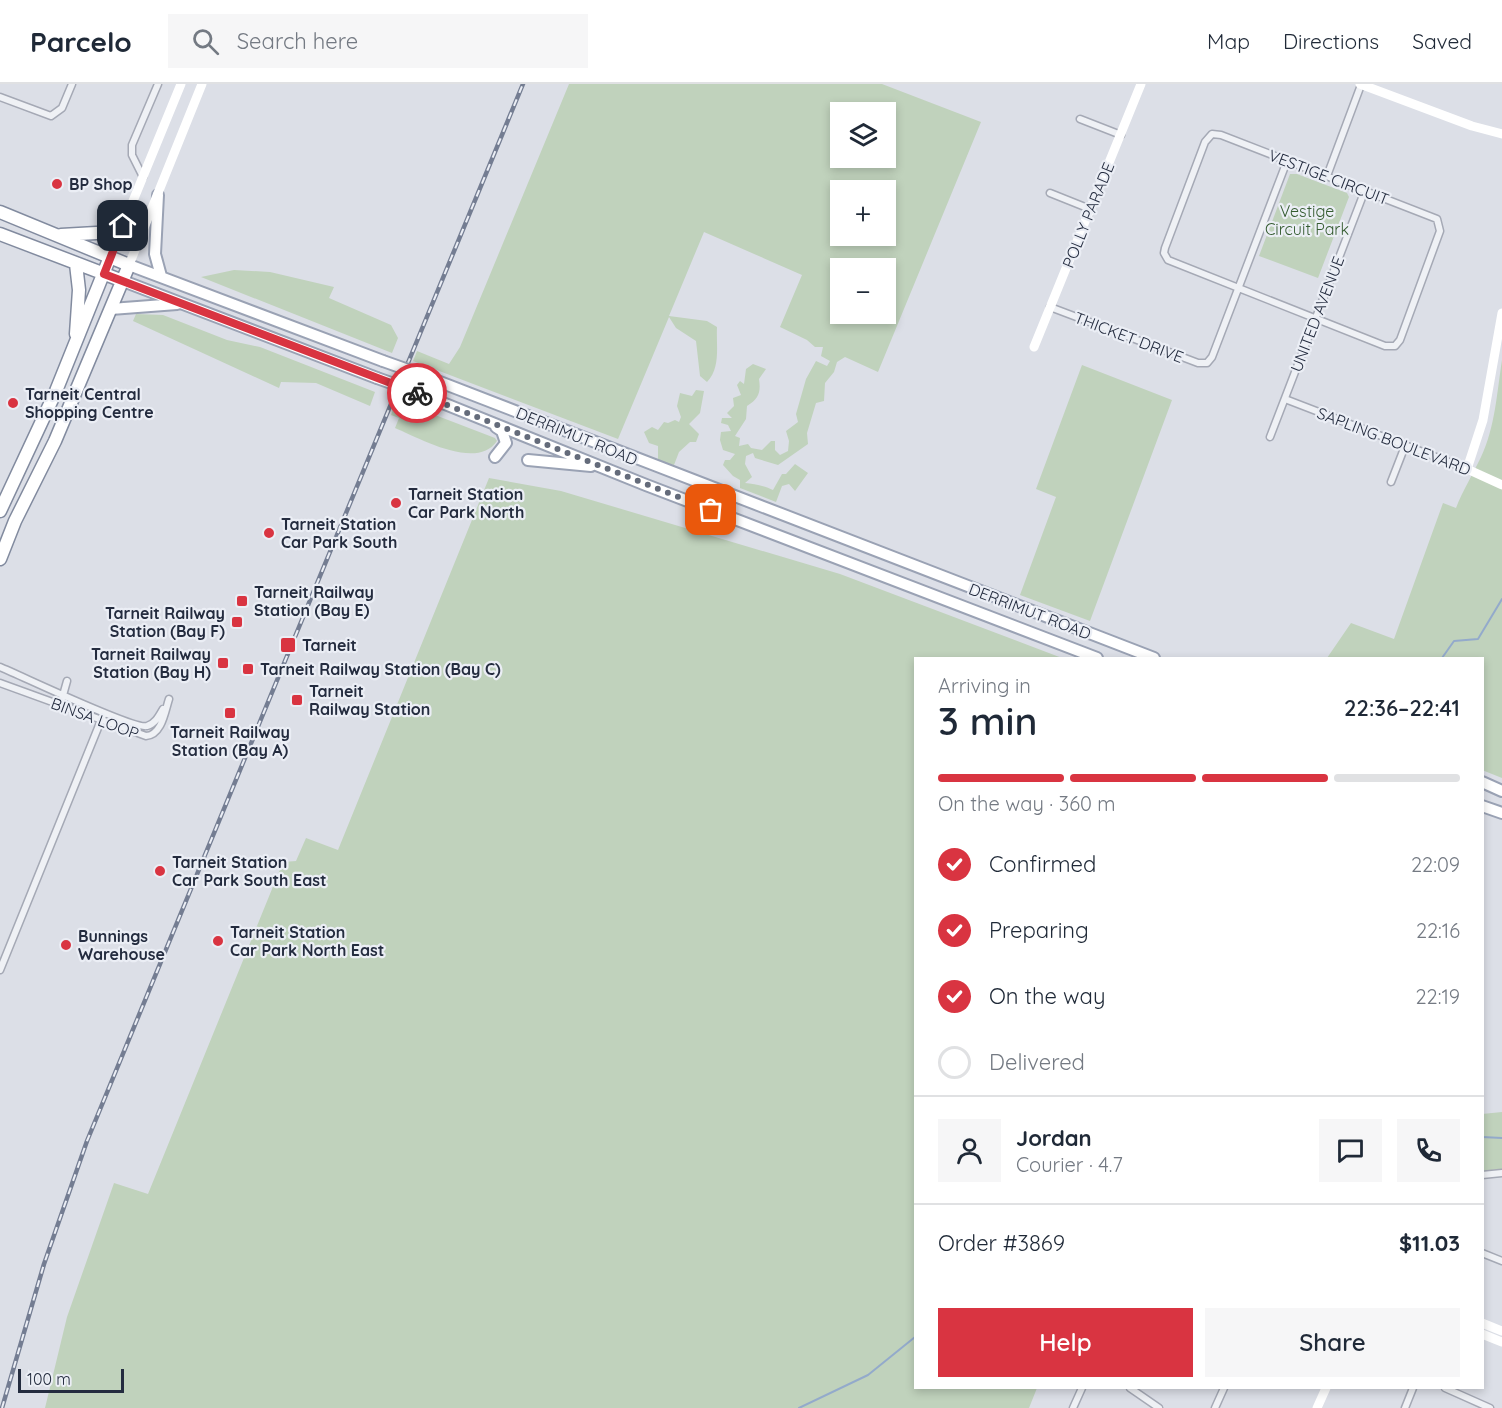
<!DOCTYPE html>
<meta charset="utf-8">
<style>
:root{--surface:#fff;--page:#f6f6f7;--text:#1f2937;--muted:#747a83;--line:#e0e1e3;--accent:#d93441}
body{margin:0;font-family:Quicksand,sans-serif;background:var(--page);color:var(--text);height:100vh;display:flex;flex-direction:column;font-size:22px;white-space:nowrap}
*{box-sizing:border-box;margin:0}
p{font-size:20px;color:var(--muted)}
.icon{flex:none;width:33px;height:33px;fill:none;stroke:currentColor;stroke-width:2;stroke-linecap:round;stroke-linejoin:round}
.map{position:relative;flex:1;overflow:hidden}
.panel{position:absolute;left:914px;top:573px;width:570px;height:732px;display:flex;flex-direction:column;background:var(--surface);border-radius:0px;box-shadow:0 3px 9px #0003}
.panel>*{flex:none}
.fabs{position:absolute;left:830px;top:18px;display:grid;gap:12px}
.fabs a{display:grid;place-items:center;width:66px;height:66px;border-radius:0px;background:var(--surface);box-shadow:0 3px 9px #0003;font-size:30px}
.scale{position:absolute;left:18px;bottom:15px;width:106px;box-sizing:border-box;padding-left:6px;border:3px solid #242c3f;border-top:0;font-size:16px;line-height:21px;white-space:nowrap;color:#242c3f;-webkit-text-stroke:4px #ebeef5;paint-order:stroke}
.pin{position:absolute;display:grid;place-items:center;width:51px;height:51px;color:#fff;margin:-26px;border-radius:12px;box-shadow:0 3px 9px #0006}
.courier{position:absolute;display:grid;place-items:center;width:60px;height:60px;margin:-30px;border:4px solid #d93441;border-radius:50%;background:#fff;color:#222;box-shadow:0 2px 8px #0007}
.overview em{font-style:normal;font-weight:600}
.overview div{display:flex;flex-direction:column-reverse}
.overview{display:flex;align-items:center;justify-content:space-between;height:102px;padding:0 24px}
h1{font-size:39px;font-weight:600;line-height:45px}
.bar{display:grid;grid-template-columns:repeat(4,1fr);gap:9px 6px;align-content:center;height:72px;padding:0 24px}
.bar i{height:8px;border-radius:4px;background:var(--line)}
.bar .selected{background:var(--accent)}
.bar p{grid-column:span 4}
.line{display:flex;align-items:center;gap:15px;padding:0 24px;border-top:2px solid var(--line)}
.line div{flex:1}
.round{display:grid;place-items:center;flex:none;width:63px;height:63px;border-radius:0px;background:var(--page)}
ol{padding:0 24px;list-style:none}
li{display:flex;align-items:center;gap:18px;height:66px}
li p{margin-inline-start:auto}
li .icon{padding:6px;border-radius:50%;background:var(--accent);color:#fff;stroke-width:4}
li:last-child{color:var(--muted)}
li i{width:33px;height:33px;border:3px solid var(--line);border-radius:50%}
.cta{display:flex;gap:12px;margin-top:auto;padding:12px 24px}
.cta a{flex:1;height:69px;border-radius:0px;background:var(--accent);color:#fff;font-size:24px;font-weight:600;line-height:69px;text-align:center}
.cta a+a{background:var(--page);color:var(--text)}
header{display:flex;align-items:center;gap:36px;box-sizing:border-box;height:84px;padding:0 30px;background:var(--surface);border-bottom:2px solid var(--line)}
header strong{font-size:28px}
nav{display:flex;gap:33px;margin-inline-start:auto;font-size:21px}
.search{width:420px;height:54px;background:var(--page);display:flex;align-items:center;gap:15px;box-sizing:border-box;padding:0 21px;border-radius:0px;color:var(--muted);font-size:22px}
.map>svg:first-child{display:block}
.green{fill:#c0d2bc;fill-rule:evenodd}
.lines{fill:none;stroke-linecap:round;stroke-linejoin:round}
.stream{stroke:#93aacb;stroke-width:2}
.street-casing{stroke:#a5a9b5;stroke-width:9}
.primary-casing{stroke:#9aa2b4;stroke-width:14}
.highway-casing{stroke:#828b9f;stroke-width:15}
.street{stroke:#eff1f5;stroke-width:6}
.secondary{stroke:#fff;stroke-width:9}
.primary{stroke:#fff;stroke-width:10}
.highway{stroke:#fff;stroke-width:12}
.rail-casing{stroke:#747d92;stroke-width:4.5}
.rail{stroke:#ebeef5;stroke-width:2;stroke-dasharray:7;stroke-linecap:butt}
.primary-bridge-casing{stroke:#9aa2b4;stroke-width:14;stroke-linecap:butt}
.primary-bridge{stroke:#fff;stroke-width:10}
.done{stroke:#646b7a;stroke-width:6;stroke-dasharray:0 10.8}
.route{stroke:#d93441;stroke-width:8}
.poi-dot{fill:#d93441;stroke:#ebeef5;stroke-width:2}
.labels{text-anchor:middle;stroke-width:4.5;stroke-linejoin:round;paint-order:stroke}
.street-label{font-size:16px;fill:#242c3f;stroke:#ebeef5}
.poi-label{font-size:16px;font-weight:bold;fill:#242c3f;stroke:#ebeef5;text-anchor:start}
.park-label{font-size:16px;fill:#355c31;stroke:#ebeef5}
</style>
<header>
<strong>Parcelo</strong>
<div class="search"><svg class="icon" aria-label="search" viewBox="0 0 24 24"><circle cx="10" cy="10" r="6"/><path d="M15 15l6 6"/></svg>Search here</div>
<nav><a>Map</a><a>Directions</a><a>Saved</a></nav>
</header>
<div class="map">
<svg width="1502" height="1324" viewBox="0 0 1502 1324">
<rect width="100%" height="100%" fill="#dcdfe7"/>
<!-- green -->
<path class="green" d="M569,0H882L981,38L878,288L845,273L837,278L834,288L825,299L824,317L816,319L807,349L808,360L778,381L755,374L753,369L746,372L745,380L752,393L745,399C754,400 766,402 773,406L782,390H786L795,380L808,389L795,407L789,400L782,402L776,418L740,404V396L733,392L723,381L725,376H730L735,370L723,366L720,356L721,348L731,347L728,341L721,339L722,334H732L727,329L734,322L733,314L741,311L737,301L740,297L744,300L746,285L753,280L766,285L759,295C761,308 759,315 747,322L746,335L735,352L740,354L739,362L748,360L751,364L762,366L771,357H775V366L780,371L788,367L789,357L786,347L798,338L796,330L806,295L816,277L827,282L830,277L821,272L823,263H815L807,256L780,243L802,191L704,148L669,232L707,237L717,243C716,261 721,284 707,298L700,292L696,257L676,244L669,233L618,355L413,277L417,267L449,280L460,263ZM840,28H885V74H840ZM840,106H885V152H840ZM840,184H885V230H840Z
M1290,90H1297L1347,109L1349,113L1318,194L1259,172Z
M234,186L270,188L334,203L329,214L391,241L398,254L392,269L201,193Z
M136,230L163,231L227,256L260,263L375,308L370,322L316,299L281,298L279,304L133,237Z
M1502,276V694L1482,686V574H1327L1351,539L1394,555L1443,419L1456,424C1463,406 1473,390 1481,373C1495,344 1497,308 1502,276Z
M1082,281L1172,316L1090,537L1020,511L1056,413L1036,405Z
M696,306L704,307L700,329L689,340L699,350L696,358H690L679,368L674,381L658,377V362L649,359L644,348L652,343L658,346L664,338L668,339L675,336L679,338L681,333L677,322L680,309L692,312Z
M396,316L495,354L497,357C477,387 419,354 395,344L399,334L391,331Z
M489,394L561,407L840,490L1062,574H915V1304H1037L1029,1324H45L67,1233L114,1099L148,1110L283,778L296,777L306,754L338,766Z
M1502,1028V1085L1482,1087V1030Z"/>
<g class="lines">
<!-- stream -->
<path class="stream" d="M1442,574L1454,557L1478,555L1502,515
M1482,1053L1502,1054
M799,1324L868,1291L915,1253"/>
<defs>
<path id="street" d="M0,13L51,32L62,24L72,0
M1080,35L1121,51
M1212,50L1221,51L1437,135L1440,147L1400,256L1395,262H1385L1168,176L1164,169L1165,164L1205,58Z
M1327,92L1361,1
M143,93L132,71V61L158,0
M1050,109L1090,125
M1050,223L1198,279H1207L1212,273L1287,77
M1285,315L1467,385
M1270,353L1365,106
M1391,398L1405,362
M0,583C22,592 134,646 147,642C155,640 159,632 163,625
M0,599L146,652C162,651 165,627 169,615
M60,622L67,597
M0,886L104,629
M1482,1091L1502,1089
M1482,1169L1502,1177
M1130,1304L1159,1324
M1445,1304L1490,1324
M1073,1324L1082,1304
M1215,1324L1224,1304
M1405,1324L1413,1304"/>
<path id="primary" d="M158,111L155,170L161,192
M129,181L383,277
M123,197L377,294
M111,225L177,220
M414,288L1154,574
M408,305L646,401L1097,574
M495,373L506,359L502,347L496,343
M528,376L591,382
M1482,698L1502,707
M1482,722L1502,729"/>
<path id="highway" d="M0,128L129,181L55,357L15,437L0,475
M0,150L123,197
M61,151L114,148L123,143
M76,180L79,206L76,250
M0,427L56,307L110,173"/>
</defs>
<!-- street casing -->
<use href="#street" class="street-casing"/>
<!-- primary casing -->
<use href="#primary" class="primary-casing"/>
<!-- highway casing -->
<use href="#highway" class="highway-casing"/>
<!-- street -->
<use href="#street" class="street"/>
<!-- secondary -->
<path class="secondary" d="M1360,0L1472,42L1502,50
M110,173L181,0
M129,181L202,0
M1502,229L1483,336L1467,385L1502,401
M1034,263L1141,0
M1482,1239L1502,1247
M1482,1250L1502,1258
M1317,1324L1326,1304"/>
<!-- primary -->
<use href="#primary" class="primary"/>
<!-- highway -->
<use href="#highway" class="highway"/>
<defs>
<path id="rail" d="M2,1324L44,1180L87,1057L523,0"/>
</defs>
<!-- rail casing -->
<use href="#rail" class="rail-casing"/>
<!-- rail -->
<use href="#rail" class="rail"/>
<defs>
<path id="primary-bridge" d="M383,277L414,288
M377,294L408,305"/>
</defs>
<!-- primary-bridge casing -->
<use href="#primary-bridge" class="primary-bridge-casing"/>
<!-- primary-bridge -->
<use href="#primary-bridge" class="primary-bridge"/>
</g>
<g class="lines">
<!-- done -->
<path class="done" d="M417,309L711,426"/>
<!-- route -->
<path class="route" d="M123,142L104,190L417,309"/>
</g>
<!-- markers -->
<g class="poi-dot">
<circle cx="57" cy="100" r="6"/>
<circle cx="13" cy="319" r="6"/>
<circle cx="396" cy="419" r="6"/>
<circle cx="269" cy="449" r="6"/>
<rect x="236" y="511" width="12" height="12" rx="3"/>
<rect x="231" y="532" width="12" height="12" rx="3"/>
<rect x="280" y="553" width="16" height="16" rx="3"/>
<rect x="217" y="573" width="12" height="12" rx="3"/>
<rect x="242" y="579" width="12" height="12" rx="3"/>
<rect x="291" y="610" width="12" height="12" rx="3"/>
<rect x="224" y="623" width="12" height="12" rx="3"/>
<circle cx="160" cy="787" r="6"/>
<circle cx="218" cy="857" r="6"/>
<circle cx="66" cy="861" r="6"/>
</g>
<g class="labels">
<!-- street labels -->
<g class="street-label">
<text transform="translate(1329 93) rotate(21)" y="6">VESTIGE CIRCUIT</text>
<text transform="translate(1088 131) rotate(-68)" y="6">POLLY PARADE</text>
<text transform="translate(1317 230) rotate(-69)" y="6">UNITED AVENUE</text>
<text transform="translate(1129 253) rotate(21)" y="6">THICKET DRIVE</text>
<text transform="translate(577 352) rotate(22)" y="6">DERRIMUT ROAD</text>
<text transform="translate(1394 357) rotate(21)" y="6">SAPLING BOULEVARD</text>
<text transform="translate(1030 527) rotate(21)" y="6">DERRIMUT ROAD</text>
<text transform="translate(95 634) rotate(20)" y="6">BINSA LOOP</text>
</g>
<!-- poi labels -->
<g class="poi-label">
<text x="69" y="106">BP Shop</text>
<text x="25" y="316">Tarneit Central<tspan x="25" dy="18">Shopping Centre</tspan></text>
<text x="408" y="416">Tarneit Station<tspan x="408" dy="18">Car Park North</tspan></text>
<text x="281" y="446">Tarneit Station<tspan x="281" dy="18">Car Park South</tspan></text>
<text x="254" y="514">Tarneit Railway<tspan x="254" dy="18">Station (Bay E)</tspan></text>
<text x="225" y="535" text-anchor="end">Tarneit Railway<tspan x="225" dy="18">Station (Bay F)</tspan></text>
<text x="302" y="567">Tarneit</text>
<text x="211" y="576" text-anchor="end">Tarneit Railway<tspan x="211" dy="18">Station (Bay H)</tspan></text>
<text x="260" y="591">Tarneit Railway Station (Bay C)</text>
<text x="309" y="613">Tarneit<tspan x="309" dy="18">Railway Station</tspan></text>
<text x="230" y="654" text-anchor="middle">Tarneit Railway<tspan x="230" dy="18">Station (Bay A)</tspan></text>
<text x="172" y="784">Tarneit Station<tspan x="172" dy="18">Car Park South East</tspan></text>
<text x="230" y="854">Tarneit Station<tspan x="230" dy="18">Car Park North East</tspan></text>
<text x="78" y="858">Bunnings<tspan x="78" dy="18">Warehouse</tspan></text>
</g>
<!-- park labels -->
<g class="park-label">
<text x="1307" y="133">Vestige<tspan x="1307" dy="18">Circuit Park</tspan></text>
</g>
</g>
</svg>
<div class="fabs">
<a><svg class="icon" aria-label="layers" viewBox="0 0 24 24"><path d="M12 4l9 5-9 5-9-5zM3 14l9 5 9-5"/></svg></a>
<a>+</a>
<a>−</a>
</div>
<div class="scale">100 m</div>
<div class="pin" style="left:711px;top:426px;background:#ea580c"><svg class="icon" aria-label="bag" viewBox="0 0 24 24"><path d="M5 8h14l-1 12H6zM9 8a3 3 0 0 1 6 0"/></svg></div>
<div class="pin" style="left:123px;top:142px;background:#1f2937"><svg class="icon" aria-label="home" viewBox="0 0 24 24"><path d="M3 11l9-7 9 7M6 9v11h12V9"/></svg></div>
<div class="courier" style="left:417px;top:309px"><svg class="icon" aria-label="bike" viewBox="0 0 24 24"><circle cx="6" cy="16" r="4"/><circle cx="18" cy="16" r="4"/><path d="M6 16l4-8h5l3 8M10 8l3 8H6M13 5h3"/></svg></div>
<section class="panel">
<div class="overview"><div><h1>3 min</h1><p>Arriving in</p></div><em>22:36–22:41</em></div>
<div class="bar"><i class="selected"></i><i class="selected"></i><i class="selected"></i><i></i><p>On the way · 360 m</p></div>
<ol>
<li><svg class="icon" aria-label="check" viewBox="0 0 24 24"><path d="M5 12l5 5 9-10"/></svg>Confirmed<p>22:09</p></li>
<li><svg class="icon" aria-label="check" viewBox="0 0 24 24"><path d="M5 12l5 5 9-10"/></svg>Preparing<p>22:16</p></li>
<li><svg class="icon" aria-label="check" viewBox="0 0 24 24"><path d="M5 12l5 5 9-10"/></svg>On the way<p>22:19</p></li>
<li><i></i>Delivered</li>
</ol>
<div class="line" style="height:108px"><a class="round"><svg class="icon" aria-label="person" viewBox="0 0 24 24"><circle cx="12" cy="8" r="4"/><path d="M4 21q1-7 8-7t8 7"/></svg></a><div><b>Jordan</b><p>Courier · 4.7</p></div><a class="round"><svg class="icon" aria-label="chat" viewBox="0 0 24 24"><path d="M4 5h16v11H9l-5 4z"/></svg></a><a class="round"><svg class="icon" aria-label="phone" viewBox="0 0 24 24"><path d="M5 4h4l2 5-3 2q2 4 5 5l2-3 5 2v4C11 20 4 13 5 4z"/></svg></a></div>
<div class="line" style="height:78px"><div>Order #3869</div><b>$11.03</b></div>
<div class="cta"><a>Help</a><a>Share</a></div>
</section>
</div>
